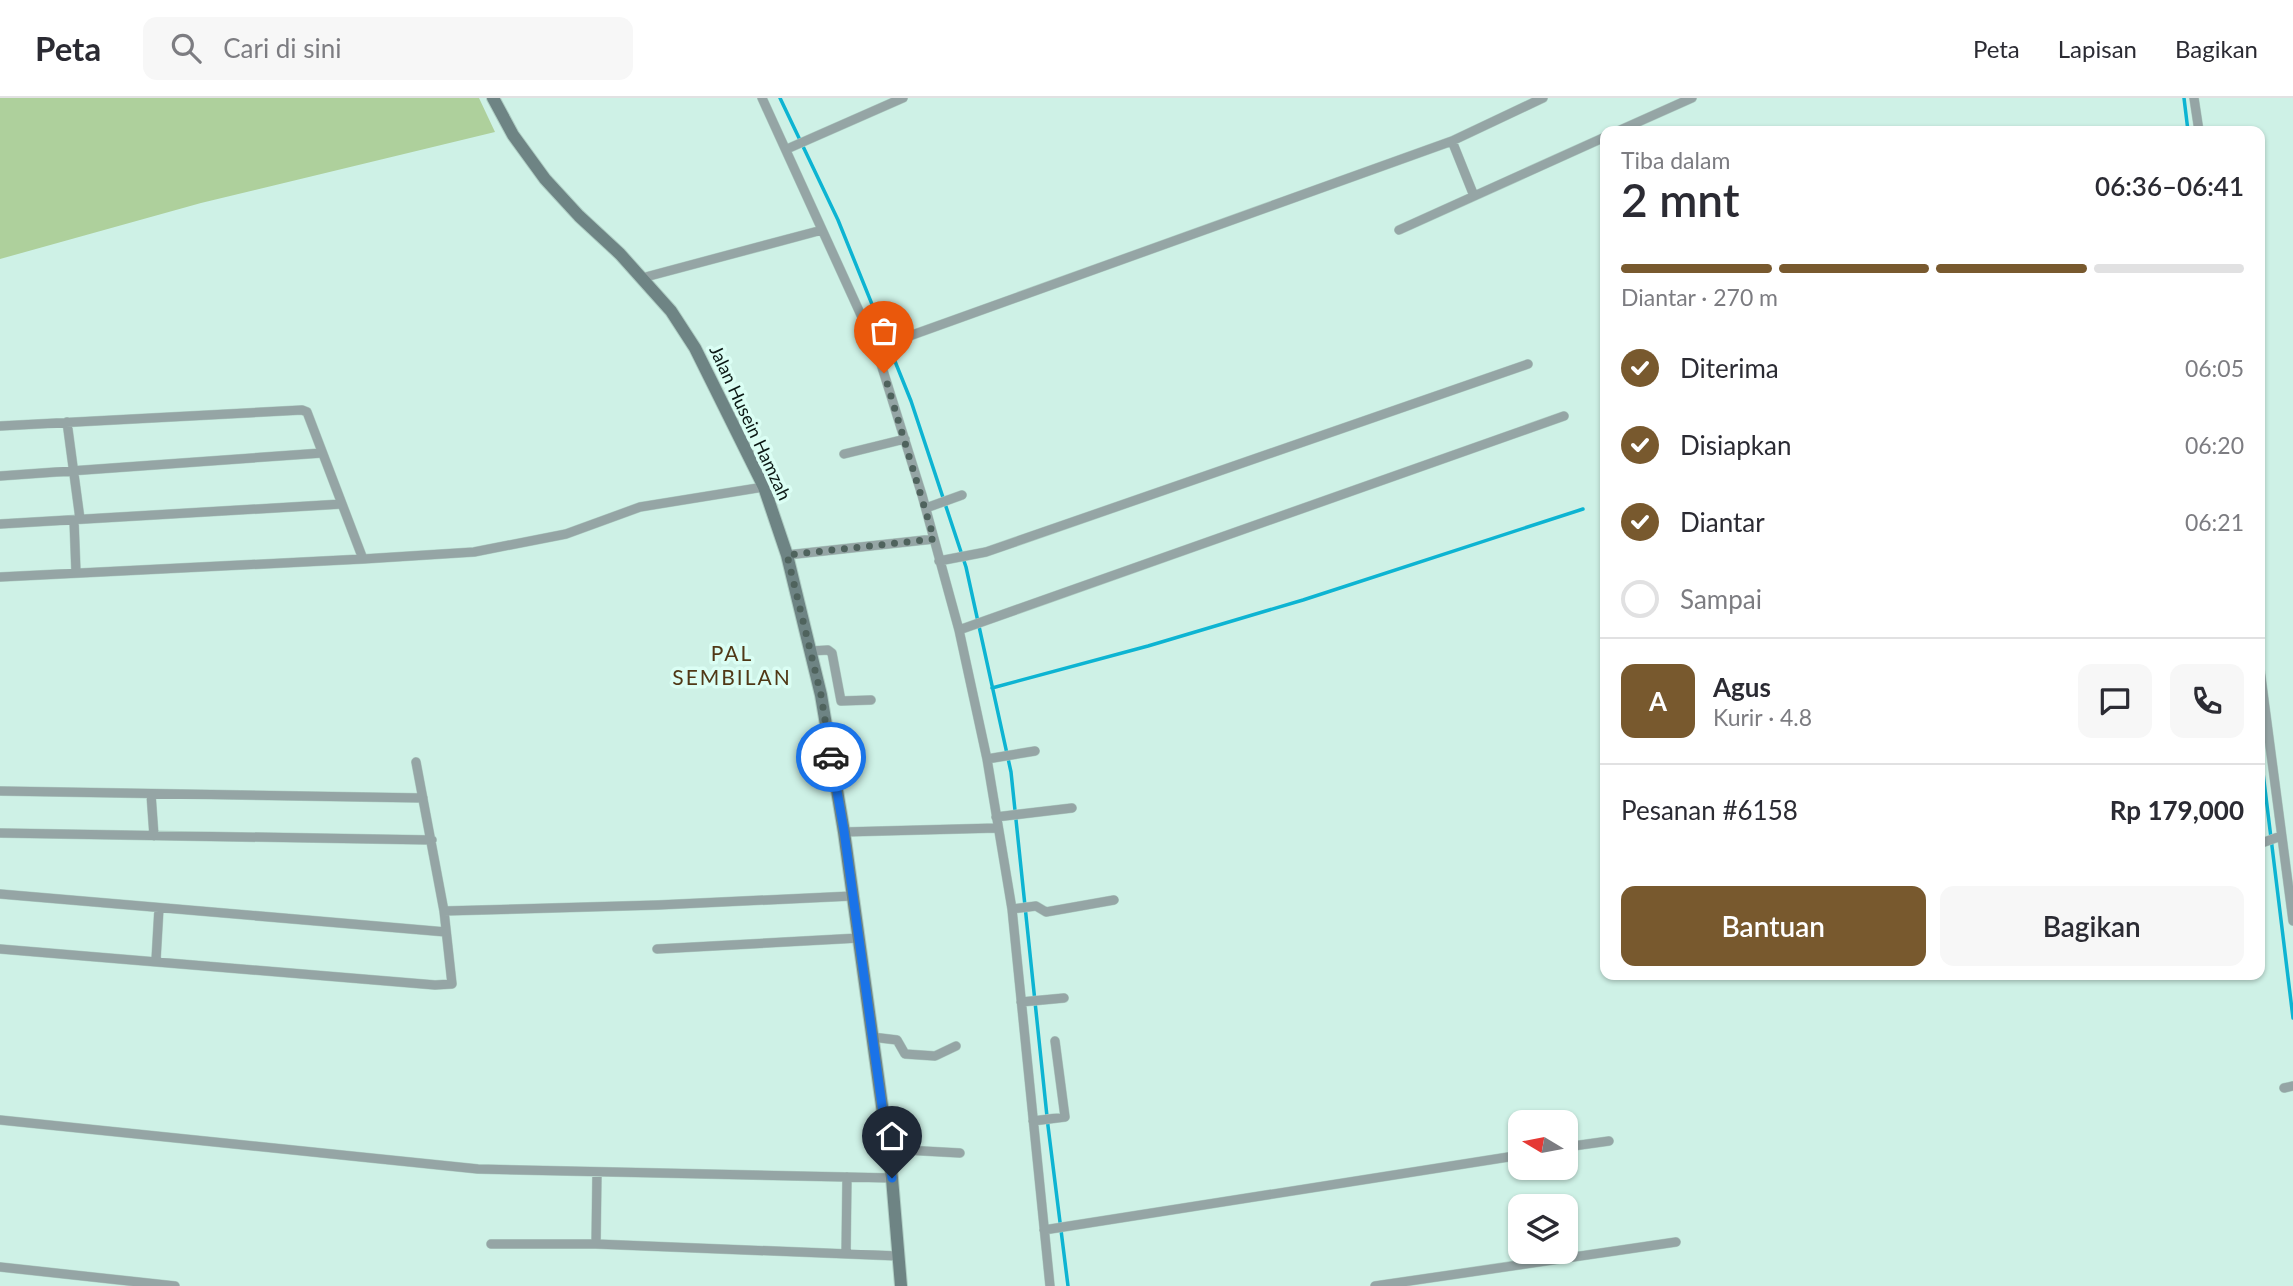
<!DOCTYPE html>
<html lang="id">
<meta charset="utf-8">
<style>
:root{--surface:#fff;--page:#f7f7f7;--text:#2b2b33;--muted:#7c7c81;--line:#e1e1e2;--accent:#78592e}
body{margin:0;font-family:Lato,sans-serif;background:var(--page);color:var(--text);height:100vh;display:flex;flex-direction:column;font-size:26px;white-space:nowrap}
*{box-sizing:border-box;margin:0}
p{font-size:23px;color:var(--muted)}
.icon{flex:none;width:38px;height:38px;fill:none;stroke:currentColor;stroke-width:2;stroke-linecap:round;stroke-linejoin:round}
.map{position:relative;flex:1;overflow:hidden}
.details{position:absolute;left:1600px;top:28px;width:665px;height:854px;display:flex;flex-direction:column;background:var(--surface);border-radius:14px;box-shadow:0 2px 5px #0004}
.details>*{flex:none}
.needle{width:46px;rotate:280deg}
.buttons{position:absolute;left:1508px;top:1012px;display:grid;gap:14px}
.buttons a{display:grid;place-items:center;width:70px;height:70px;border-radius:14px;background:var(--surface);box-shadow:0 2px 5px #0004;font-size:35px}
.pin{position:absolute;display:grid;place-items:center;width:60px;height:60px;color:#fff;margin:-72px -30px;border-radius:50% 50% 50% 0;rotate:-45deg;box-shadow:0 0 7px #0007}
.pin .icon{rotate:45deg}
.courier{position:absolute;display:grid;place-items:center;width:70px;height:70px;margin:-35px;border:5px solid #1a73e8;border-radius:50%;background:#fff;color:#222;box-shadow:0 2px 9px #0007}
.head em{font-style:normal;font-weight:600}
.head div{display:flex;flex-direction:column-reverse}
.head{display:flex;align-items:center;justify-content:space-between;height:119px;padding:0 21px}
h1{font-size:46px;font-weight:600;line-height:52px}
.bar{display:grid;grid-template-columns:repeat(4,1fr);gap:10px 7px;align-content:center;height:84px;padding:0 21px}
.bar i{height:9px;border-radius:5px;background:var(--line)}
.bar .selected{background:var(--accent)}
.bar p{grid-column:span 4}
.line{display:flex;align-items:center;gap:18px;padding:0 21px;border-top:2px solid var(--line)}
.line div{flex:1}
.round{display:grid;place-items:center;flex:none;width:74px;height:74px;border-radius:14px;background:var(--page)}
ol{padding:0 21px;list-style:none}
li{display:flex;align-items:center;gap:21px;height:77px}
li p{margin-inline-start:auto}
li .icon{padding:7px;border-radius:50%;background:var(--accent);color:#fff;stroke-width:4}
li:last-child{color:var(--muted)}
li i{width:38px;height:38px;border:4px solid var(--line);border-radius:50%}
.primary-button{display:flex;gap:14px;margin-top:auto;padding:14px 21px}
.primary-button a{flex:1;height:80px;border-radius:14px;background:var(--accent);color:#fff;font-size:28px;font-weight:600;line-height:80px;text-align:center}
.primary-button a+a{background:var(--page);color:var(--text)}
header{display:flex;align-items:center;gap:42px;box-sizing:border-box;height:98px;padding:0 35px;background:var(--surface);border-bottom:2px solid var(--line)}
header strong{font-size:33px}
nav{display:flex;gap:38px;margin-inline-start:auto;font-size:24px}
.search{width:490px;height:63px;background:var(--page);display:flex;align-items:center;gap:18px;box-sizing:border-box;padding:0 24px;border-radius:14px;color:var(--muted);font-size:26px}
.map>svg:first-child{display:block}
.green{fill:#aed09c}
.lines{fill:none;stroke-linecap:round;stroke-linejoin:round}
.stream{stroke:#0db4d2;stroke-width:3.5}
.street-casing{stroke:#afcec4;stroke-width:10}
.secondary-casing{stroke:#afcec4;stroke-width:14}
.street{stroke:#95a5a5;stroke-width:9}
.secondary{stroke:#6e8484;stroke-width:12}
.done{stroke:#4f635d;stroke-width:7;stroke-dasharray:0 12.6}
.route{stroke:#1a73e8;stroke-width:9}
.labels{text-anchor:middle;stroke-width:7;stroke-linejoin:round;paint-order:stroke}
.street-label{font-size:18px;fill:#0a1713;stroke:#dbfef4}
.quarter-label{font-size:21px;letter-spacing:2px;fill:#503816;stroke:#dbfef4}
</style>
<header>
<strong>Peta</strong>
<div class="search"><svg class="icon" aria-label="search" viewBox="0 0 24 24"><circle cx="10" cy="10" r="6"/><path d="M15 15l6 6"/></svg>Cari di sini</div>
<nav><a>Peta</a><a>Lapisan</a><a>Bagikan</a></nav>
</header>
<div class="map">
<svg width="2293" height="1188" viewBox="0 0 2293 1188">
<rect width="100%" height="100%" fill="#cef1e6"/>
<!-- green -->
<path class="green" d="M0,0H479L495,34L201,105L0,161Z"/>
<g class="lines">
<!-- stream -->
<path class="stream" d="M780,0L838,122L911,303L966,469L1011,674L1048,1028L1068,1188
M2184,0L2188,33
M992,590L1148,548L1303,502L1583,411
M2259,642L2293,920"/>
<defs>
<path id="street" d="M762,0L876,250L922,397L959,532L987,661L1012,811L1050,1188
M2194,0L2199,33
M1618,33L1692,0
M1452,43L1474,98
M787,51L903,0
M1399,132L1605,39
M642,180L822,132
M876,250L1452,43L1543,0
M67,324L80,421
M0,328L302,312L307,314L363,461L474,454L566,436L640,409L764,389
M844,356L905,341
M0,378L322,355
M926,410L962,397
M74,422L76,475
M0,426L342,406
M787,457L934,441
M939,463L986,454L1528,266
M0,479L363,461
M959,532L1564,318
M811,553L828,552L832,555L841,603L871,602
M2259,564L2293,823
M987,661L1035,653
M0,693L423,700
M151,696L154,738
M996,719L1072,710
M844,734L997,730
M0,735L432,742
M2259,746L2281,738
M0,796L446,834
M1012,811L1036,808L1046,814L1114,802
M444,813L658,807L852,798
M0,851L435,887L452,886L444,813L416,664
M657,851L859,840
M156,862L159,810
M1021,904L1064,900
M872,939L897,942L905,956L935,958L956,948
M2284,990L2293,988
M0,1022L478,1071L892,1080
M1033,1023L1065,1019L1055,943
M1566,1049L1609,1043
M887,1051L960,1055
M1044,1132L1521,1057
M491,1146H596L898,1158
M596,1146L597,1074
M846,1156L847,1079
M0,1169L175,1188
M1375,1188L1676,1144"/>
<path id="secondary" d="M493,0L513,37L545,81L579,118L620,156L671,213L695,250L764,389L787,457L821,597L844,734L892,1080L901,1188"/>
</defs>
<!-- street casing -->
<use href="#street" class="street-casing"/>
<!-- secondary casing -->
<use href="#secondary" class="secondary-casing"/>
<!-- street -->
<use href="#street" class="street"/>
<!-- secondary -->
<use href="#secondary" class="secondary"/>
</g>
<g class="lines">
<!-- done -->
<path class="done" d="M831,659L821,597L787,457L934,441L884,275"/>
<!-- route -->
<path class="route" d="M831,659L844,733L892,1080"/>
</g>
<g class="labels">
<!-- street labels -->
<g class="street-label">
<text transform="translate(750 325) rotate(65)" y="6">Jalan Husein Hamzah</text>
</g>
<!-- quarter labels -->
<g class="quarter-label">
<text x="732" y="563">PAL<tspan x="732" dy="24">SEMBILAN</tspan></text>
</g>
</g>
</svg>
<div class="buttons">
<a><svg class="needle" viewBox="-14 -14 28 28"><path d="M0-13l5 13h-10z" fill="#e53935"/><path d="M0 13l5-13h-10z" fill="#7c7c81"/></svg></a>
<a><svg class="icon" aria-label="layers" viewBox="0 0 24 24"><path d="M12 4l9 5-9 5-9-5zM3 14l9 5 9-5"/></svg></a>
</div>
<div class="pin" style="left:884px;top:275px;background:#ea580c"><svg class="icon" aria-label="bag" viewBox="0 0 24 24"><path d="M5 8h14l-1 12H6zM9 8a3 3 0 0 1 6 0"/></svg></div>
<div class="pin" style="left:892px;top:1080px;background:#1f2937"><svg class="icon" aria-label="home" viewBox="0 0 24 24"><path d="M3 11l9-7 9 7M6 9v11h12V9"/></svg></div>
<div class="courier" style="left:831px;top:659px"><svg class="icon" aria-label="car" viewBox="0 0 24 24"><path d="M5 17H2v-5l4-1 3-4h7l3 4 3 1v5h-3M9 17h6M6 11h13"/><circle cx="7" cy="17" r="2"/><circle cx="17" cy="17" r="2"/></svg></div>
<section class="details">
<div class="head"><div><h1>2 mnt</h1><p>Tiba dalam</p></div><em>06:36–06:41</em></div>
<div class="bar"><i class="selected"></i><i class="selected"></i><i class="selected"></i><i></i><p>Diantar · 270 m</p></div>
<ol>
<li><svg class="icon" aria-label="check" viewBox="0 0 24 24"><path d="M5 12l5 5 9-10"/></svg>Diterima<p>06:05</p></li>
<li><svg class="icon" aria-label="check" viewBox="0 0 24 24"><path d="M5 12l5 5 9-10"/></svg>Disiapkan<p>06:20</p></li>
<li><svg class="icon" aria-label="check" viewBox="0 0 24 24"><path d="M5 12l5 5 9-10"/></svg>Diantar<p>06:21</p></li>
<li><i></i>Sampai</li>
</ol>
<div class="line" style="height:126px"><b class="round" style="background:var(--accent);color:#fff">A</b><div><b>Agus</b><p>Kurir · 4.8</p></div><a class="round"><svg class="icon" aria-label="chat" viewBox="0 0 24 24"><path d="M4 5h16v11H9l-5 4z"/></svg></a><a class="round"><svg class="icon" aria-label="phone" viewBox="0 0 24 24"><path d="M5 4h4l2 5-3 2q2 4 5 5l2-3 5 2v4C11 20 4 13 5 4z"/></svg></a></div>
<div class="line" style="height:91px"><div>Pesanan #6158</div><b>Rp 179,000</b></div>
<div class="primary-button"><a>Bantuan</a><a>Bagikan</a></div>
</section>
</div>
